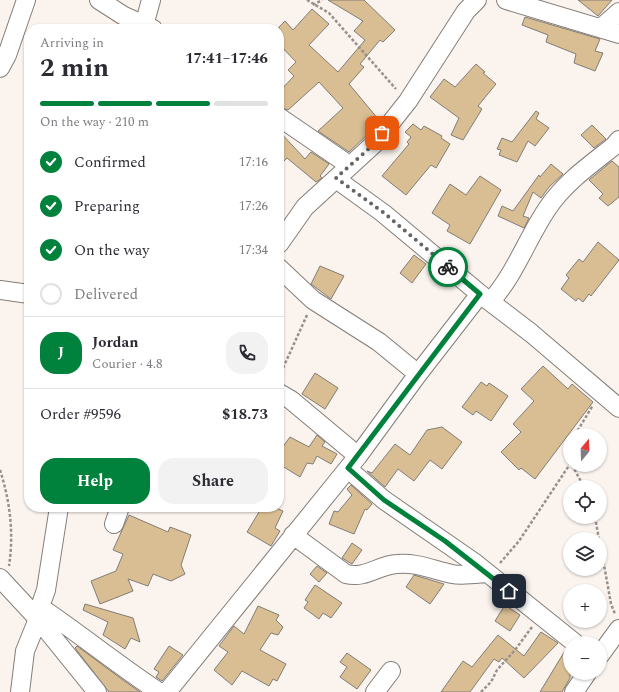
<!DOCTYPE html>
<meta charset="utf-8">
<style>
:root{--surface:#fff;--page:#f2f2f3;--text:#2b2b33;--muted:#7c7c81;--line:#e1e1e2;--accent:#00823d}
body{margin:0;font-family:Spectral,serif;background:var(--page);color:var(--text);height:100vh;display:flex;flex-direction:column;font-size:15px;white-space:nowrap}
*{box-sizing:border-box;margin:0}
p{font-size:13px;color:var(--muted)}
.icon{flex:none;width:22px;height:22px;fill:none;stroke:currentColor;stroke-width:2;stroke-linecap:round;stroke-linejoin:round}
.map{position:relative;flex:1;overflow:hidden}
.sheet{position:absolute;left:24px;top:24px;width:260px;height:488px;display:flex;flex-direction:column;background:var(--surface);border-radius:16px;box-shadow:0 1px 3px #0004}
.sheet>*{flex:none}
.needle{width:26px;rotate:19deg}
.controls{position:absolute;left:563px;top:428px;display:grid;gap:8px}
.controls a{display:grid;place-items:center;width:44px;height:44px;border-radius:50%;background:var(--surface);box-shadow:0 1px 3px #0004;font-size:20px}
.pin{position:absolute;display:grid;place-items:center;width:34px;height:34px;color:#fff;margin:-17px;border-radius:8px;box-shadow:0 2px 6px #0006}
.courier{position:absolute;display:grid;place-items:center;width:40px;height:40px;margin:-20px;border:3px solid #00823d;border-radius:50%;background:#fff;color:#222;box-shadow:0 1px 5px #0007}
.headline em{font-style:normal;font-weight:700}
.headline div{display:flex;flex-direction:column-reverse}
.headline{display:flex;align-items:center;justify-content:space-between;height:68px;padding:0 16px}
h1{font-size:26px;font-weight:700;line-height:30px}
.bar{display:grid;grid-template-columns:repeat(4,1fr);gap:6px 4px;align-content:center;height:48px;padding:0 16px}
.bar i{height:5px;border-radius:3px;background:var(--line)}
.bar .current{background:var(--accent)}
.bar p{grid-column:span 4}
.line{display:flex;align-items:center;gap:10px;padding:0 16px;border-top:1px solid var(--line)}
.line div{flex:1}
.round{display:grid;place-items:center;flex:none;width:42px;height:42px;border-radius:16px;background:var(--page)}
ol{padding:0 16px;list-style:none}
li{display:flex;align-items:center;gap:12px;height:44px}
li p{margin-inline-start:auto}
li .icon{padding:4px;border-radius:50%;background:var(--accent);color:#fff;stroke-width:4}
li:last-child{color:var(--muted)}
li i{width:22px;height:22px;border:2px solid var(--line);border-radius:50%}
.cta{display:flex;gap:8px;margin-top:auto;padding:8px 16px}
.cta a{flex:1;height:46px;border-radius:16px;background:var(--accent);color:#fff;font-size:16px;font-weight:700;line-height:46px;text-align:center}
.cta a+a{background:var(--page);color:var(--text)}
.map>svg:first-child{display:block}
.building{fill:#dabe93;stroke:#817d77}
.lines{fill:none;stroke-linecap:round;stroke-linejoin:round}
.minor-casing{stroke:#847e79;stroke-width:20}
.path{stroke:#97918e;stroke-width:2.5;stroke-dasharray:3 2;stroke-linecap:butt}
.minor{stroke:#fff;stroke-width:18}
.done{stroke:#686462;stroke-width:4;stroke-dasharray:0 7.2}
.route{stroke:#00823d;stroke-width:5}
</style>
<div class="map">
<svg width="619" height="692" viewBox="0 0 619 692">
<rect width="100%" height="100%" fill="#faf3ee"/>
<!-- building -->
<path class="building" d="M328,0H364L395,30L383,42L380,40L360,64L364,67L349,84L379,120L368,134L349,152L318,131L343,108L319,82L288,110L279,107V92L294,76L288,70L296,62L279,44V27L285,21L293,30L312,9L329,24L309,45L338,72L365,40L354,31L363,21Z
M578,0H612L598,16Z
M525,17L600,39L595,51L603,53L595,71L574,63L576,54L546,42L548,35L522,25Z
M476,64L485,72L483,73L496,84L478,106L482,109L463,140L451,135L459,118L430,97L444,79L455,87Z
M536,111L539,113L536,119L549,128L535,146L528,141L517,162L499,155L501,150L497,149L502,138L512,142Z
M413,124L421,130L424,126L442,136L441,138L450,144L436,168L431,165L406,195L382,176L409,144L407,142L411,137L405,132Z
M592,125L606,139L594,148L581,135Z
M279,131L305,159L311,152L329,164L320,176L322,178L316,182L287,158L279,166Z
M612,161L619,167V197L608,206L599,198L603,194L589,180Z
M551,164L563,174L549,187L541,198L533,192L523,216L529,218L524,228L498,216L502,206L513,211L539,175L540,177Z
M480,176L501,190L470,244L447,231L450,225L432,213L450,184L466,195Z
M598,242L619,260L591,296L589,294L583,302L578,298L576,301L561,289L569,278L566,275L579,259L583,262Z
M414,255L426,264L412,283L400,273Z
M320,266L344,276L331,299L311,284Z
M543,366L568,389L572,384L593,402L535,479L521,468L519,470L501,452L521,432L513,424L534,401L521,389Z
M315,373L338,388L325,409L302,394Z
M481,382L487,386L489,383L508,396L491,421L476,411L473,415L462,407Z
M442,427L462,442L442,469L430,460L414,481L398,469L385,487L367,471L372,473L395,444L410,455L427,430Z
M317,435L325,442L322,446L337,454L331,464L317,456L313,464L307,463L300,477L279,464V452L290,437L309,447Z
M351,485L372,504L367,510L365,509L354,534L329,524L334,511L338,512L352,495L347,489Z
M262,507H274L283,511L275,528L280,531L271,546L247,532Z
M129,515L168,532L170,527L191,535L181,565L185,574L171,581L153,574L148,586L128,579L133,591L100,604L91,581L116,571L123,554L113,550Z
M352,543L362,550L352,564L342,558Z
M317,566L327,573L319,582L310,574Z
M414,575L444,584L430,604L406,587Z
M315,585L342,603L331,618L323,613L319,619L304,608L308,602L305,600Z
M85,604L133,618L140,642L131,638L125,649L103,635L108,622L83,610Z
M505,605L520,615L510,631L495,621Z
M258,606L279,615L276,620L283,627L278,635L271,633L260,650L286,664L277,681L273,679L269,686L242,671L232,685L214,670L228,652L219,646L234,626L244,634Z
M541,632L558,643L524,678L502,658L499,662L494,659L470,692H441L463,661L472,667L498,635L524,656Z
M77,646L123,680L140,692H109L75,648Z
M169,646L183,655L162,681L156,677L159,672L154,669Z
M566,649L570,652V678L562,692H540Z
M347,653L371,670L357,689L340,677L347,667L340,662Z"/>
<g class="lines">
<defs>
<path id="minor" d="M99,0L124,16L153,29
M506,0L619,34
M601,28L619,12
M143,29L151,0
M0,68L7,55L26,0
M279,117L349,165
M336,179L383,213L480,294L531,333L619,408
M279,244L305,207L374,144L408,101L466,11L477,0
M279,268L313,300L379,342L418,374
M0,290L29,294
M491,301C515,274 527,239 547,209C564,183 590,165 614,146L619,140
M279,393L291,400L358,456
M348,469L384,500L475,563L575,643
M114,524L120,507
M293,535L346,574C366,579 378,565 397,564C416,562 433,570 452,574C462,576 475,574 486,573
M0,578L38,619L97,692
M40,607C80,634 118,665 159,692
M600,655L619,629
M20,692L25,651L38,619L40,607L46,590L59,507
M167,692L358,456L418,374L480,294
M375,692L391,671
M574,692L587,673"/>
</defs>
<!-- minor casing -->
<use href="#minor" class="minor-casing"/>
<!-- path -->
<path class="path" d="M307,0L329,13L396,89
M313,5L322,0
M279,377L307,315
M575,435L593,405
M570,445V458
M572,465L584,487
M0,470C10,501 14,533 9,566
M595,517L599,539
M600,542L611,604L615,614
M500,563L519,541L570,464
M481,692L491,682L497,670L515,650L532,627"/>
<!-- minor -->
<use href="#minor" class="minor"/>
</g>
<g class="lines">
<!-- done -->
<path class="done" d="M382,133L374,144L336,178L384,213L448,267"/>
<!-- route -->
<path class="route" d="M448,267L480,294L348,468L384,500L445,541L509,591"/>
</g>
</svg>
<div class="controls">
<a><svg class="needle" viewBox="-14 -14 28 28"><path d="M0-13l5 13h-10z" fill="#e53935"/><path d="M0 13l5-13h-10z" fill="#7c7c81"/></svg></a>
<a><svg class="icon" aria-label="locate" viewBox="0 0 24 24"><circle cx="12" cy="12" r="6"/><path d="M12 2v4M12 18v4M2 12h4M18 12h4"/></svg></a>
<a><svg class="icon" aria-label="layers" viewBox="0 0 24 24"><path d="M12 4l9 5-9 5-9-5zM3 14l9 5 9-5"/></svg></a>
<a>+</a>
<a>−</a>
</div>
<div class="pin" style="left:382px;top:133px;background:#ea580c"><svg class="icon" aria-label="bag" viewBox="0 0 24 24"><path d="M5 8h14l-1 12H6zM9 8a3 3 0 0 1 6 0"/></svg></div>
<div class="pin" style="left:509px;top:591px;background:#1f2937"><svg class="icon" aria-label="home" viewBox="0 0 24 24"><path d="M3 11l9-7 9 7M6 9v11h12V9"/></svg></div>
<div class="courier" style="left:448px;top:267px"><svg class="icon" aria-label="bike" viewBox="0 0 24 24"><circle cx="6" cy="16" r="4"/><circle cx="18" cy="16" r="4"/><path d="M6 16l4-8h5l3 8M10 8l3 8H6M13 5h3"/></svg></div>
<section class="sheet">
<div class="headline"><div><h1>2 min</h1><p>Arriving in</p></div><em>17:41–17:46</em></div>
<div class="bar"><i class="current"></i><i class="current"></i><i class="current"></i><i></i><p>On the way · 210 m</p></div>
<ol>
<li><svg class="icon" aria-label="check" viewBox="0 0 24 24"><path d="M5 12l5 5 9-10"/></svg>Confirmed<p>17:16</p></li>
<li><svg class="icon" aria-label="check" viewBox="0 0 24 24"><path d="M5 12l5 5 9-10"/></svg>Preparing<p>17:26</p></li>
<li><svg class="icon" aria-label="check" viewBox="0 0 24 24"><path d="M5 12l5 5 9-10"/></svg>On the way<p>17:34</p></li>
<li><i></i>Delivered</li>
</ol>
<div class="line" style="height:72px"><b class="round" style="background:var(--accent);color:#fff">J</b><div><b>Jordan</b><p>Courier · 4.8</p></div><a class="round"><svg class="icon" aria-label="phone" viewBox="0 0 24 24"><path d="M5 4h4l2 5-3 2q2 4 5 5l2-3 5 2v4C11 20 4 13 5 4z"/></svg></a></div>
<div class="line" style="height:52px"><div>Order #9596</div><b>$18.73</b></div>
<div class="cta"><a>Help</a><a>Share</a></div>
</section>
</div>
